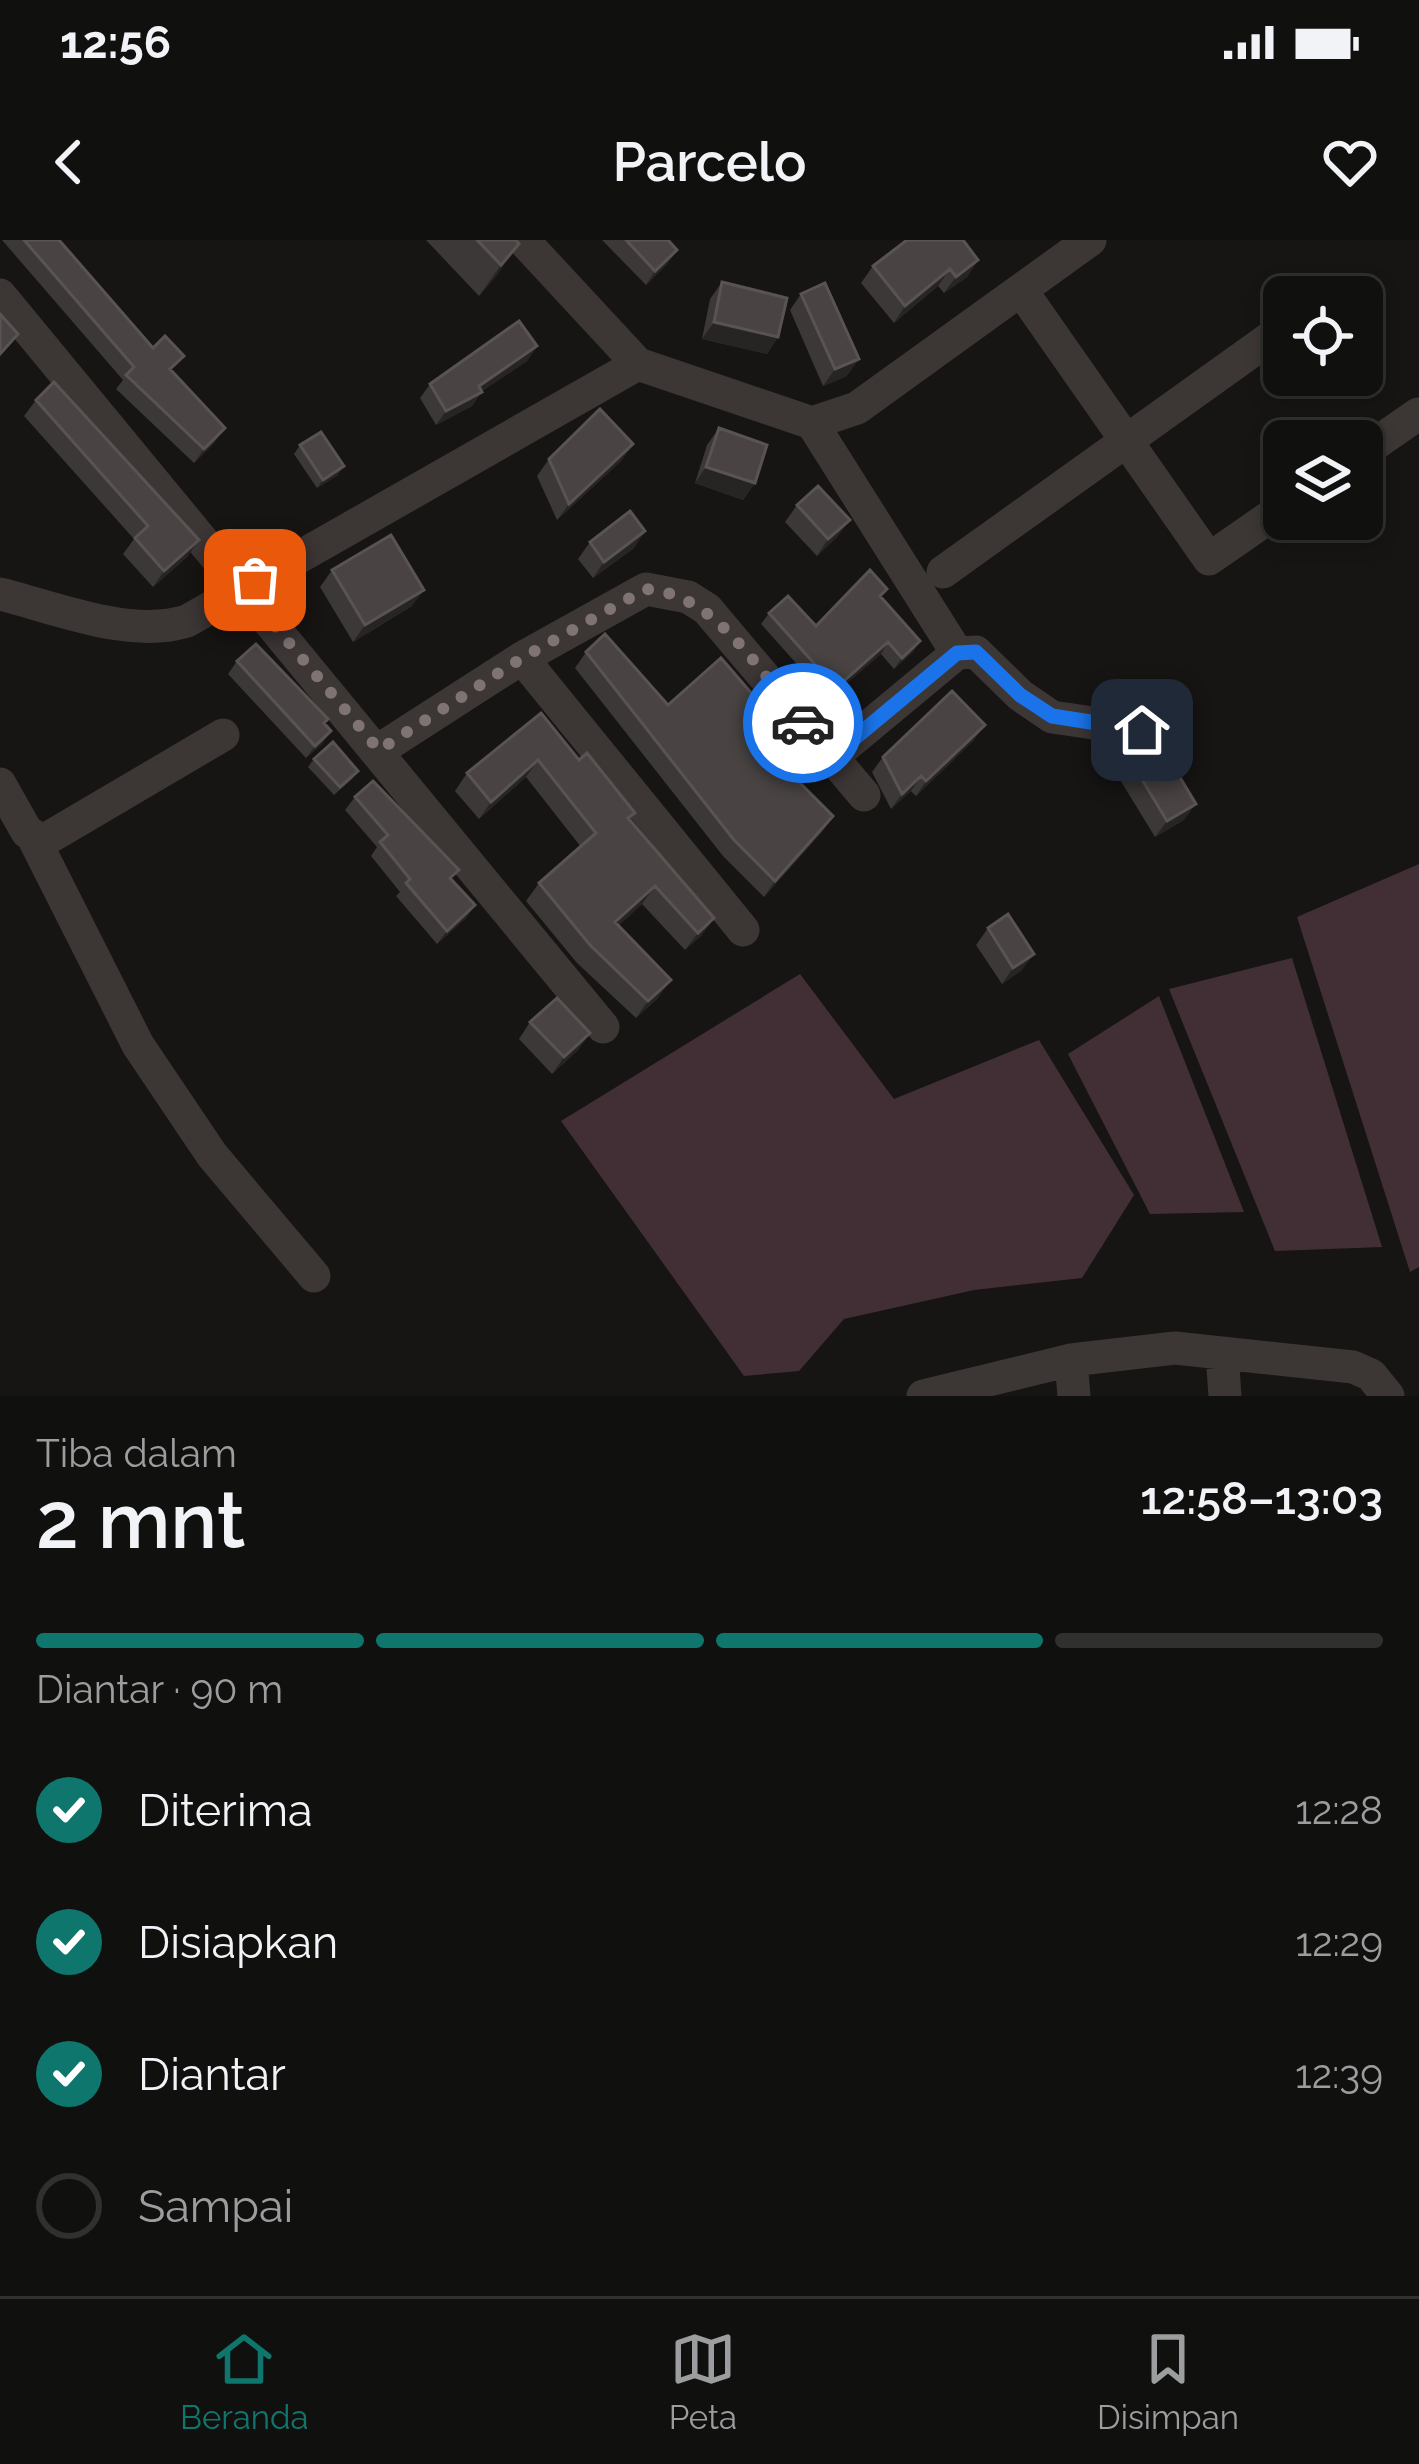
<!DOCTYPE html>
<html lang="id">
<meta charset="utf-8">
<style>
:root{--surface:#10100f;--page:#1e1e1d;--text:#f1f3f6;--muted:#9c9d9e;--line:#30302f;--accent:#0f766e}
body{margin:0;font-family:Raleway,sans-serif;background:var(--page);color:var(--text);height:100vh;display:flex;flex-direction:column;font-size:45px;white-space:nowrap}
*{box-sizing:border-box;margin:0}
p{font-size:39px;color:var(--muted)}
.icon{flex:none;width:66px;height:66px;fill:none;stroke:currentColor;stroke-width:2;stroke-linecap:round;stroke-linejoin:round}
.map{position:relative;height:1156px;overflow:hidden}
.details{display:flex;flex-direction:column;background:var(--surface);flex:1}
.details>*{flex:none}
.controls{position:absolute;left:1263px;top:36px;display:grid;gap:24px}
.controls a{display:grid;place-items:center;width:120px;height:120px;border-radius:18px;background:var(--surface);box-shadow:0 6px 18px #0003,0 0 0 3px var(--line);font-size:60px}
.pin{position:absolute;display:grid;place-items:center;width:102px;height:102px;color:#fff;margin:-51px;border-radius:24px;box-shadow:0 6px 18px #0006}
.courier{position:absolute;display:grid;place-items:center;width:120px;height:120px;margin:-60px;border:9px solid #1a73e8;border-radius:50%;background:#fff;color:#222;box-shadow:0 3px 15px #0007}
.overview em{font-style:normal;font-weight:600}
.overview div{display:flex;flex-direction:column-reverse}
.overview{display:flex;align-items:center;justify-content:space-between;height:204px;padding:0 36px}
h1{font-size:78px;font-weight:600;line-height:90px}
.bar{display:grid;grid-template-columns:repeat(4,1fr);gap:18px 12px;align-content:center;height:144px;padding:0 36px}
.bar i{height:15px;border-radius:9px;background:var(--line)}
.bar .selected{background:var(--accent)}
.bar p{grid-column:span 4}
ol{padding:0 36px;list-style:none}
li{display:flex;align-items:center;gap:36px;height:132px}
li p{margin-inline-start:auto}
li .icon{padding:12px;border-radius:50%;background:var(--accent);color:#fff;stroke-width:4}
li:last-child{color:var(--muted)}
li i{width:66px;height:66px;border:6px solid var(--line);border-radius:50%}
.status{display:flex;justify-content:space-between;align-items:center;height:84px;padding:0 60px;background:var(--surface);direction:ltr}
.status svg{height:33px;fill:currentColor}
header{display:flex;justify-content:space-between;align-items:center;height:156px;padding:0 36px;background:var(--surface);font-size:54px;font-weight:600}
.dock{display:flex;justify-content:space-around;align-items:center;height:168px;border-top:3px solid var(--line);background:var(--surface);font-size:33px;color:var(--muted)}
.dock a{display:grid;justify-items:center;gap:6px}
.dock .selected{color:var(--accent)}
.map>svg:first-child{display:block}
.water{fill:#422f35}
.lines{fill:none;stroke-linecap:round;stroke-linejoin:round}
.street{stroke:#3c3635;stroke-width:33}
.wall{fill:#3b3837}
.shaded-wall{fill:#272524}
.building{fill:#494443;stroke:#5a5353;stroke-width:3}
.done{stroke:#7f7374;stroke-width:12;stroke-dasharray:0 21.6}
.route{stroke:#1a73e8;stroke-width:15}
</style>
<div class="status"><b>12:56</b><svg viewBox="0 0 49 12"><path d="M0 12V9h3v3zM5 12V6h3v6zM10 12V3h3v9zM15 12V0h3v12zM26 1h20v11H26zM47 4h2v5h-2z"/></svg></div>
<header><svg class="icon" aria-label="back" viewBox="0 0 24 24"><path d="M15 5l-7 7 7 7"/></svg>Parcelo<svg class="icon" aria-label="heart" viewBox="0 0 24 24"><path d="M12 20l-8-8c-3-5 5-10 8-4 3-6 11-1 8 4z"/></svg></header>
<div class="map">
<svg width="1419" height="1156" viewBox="0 0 1419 1156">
<rect width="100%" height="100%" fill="#161514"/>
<!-- water -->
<path class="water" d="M1419,624V1027L1410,1032L1297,677Z
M1292,718L1382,1007L1275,1011L1169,749Z
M800,734L894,859L1039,800L1134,955L1082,1038L974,1050L844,1079L799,1131L744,1136L561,881Z
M1159,756L1244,972L1150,974L1068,814Z"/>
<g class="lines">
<!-- street -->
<path class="street" d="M523,0L638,124
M1021,50L1209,319L1284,267
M0,55L603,787
M812,183L957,413L976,412L1020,455L1052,477L1142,490
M1362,213L1418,174
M943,332L1284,88
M0,354C57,368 130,399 187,381L638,124L812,183L857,168L1090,0
M522,418L743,690
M379,510L522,418L646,349L688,357L707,369L864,555
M832,517L957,413
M0,544L27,592L43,601L223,495
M35,601L138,805L212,915L314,1036
M1222,1113L1225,1156
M1071,1120L1074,1156
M923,1156L1071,1120L1175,1108L1353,1127L1371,1135L1388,1156"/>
</g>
<!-- wall -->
<path class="wall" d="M2,0H59L172,131L215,202L194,223L116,149L123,140Z
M426,0H516L497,35L479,56Z
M602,0H668L677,10L667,24L646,45Z
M978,20L967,37L944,53L938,46L894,83L861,43L873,26Z
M722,42L778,97L767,114L702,99L710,59Z
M801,54L847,136L823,146L790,70Z
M537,106L527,121L482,151L472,166L436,185L420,158L430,144Z
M36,160L188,316L153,347L123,314L134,299L24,176Z
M719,188L755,243L743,260L695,243L707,205Z
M633,204L621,221L557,280L537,236L549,219Z
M300,205L338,235L317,248L294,214Z
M797,265L838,296L817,316L785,282Z
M645,291L634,308L593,338L578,319L590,302Z
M332,330L412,366L353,402L320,347Z
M881,358L913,412L894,429L881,414L828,459L761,384L769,373L816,386Z
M586,412L668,465L790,498L774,518L833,576L822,592L764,657L723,616L575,428Z
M237,421L328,479L325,484L322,504L306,518L228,434Z
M541,473L579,520L635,573L630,580L714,678L701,696L685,710L642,664L618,686L658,758L636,778L577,723L526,661L539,643L581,607L526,537L479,579L455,551L467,533Z
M974,500L916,556L911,551L891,569L872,532L883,517Z
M1126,513L1184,580L1155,597L1114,530Z
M314,519L358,531L352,539L334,555L308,527Z
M355,557L452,640L475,665L466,678L437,704L396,656L400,652L371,616L377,607L345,570Z
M988,688L1022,730L1002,744L976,705Z
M530,782L590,793L578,810L552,834L519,799Z"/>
<!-- shaded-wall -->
<path class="shaded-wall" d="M519,4L497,35L479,56L501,25Z
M677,10L667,24L646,45L655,31Z
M978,20L967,37L944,53L956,37Z
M950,29L938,46L894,83L905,66Z
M714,82L778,97L767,114L702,99Z
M537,106L527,121L478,154L482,152L472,166L436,185L446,171L479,146Z
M859,119L847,136L823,146L835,129Z
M225,188L215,202L194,223L204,209Z
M633,204L621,221L557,280L569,264Z
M344,226L338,235L317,248L323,240Z
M706,227L755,243L743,260L695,243Z
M850,280L838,296L817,316L828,299Z
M645,291L634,308L593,338L604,322Z
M199,300L188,316L153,347L164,331Z
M424,350L412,366L353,402L365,385Z
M920,401L913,412L894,429L902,418Z
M888,402L881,414L828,459L836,448Z
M985,485L974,500L916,556L926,541Z
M331,491L322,504L306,518L315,506Z
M538,520L526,537L479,579L491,562Z
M921,536L911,551L891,569L902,554Z
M1196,564L1184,580L1155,597L1167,581Z
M833,576L822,592L764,657L775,641Z
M655,646L642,664L603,700L615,682Z
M475,665L466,678L437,704L447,691Z
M714,678L701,696L685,710L698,693Z
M1034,714L1022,730L1002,744L1013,728Z
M671,740L658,758L636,778L648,761Z
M590,793L578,810L552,834L564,817Z"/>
<!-- building -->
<path class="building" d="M24,0H59L153,108L165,96L184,116L170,129L225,188L204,209L126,135L134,127Z
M477,0H516L519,4L501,25Z
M626,0H668L677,10L655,31Z
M907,0H963L978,20L956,37L950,29L905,66L873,26Z
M722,42L787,58L778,97L714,82Z
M825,43L859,119L835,129L801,54Z
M0,74L18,94L0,114Z
M519,81L537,106L479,146L482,152L446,171L430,144Z
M54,142L199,300L164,331L135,298L148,286L36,160Z
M600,169L633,204L569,264L549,219Z
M719,188L767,205L755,243L706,227Z
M321,192L344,226L323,240L300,205Z
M818,246L850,280L828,299L797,265Z
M630,271L645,291L604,322L590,302Z
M391,295L424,350L365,385L332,330Z
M870,330L887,349L880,356L920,401L902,418L888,402L836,448L769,373L788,356L816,386Z
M605,394L668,465L721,418L790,498L772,515L833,576L775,641L734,600L586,412Z
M256,404L328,479L324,483L331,491L315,506L237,421Z
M952,451L985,485L926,541L921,536L902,554L883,517Z
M541,473L579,520L587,513L635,573L628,578L714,678L698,693L655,646L615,682L671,740L648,761L590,705L539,643L596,593L538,520L491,562L467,533Z
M1155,496L1196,564L1167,581L1126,513Z
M333,502L358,531L340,547L314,519Z
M373,541L459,630L450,638L475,665L447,691L406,643L410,639L380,602L388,595L355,557Z
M1008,674L1034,714L1013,728L988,688Z
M557,758L590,793L564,817L530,782Z"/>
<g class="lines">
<!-- done -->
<path class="done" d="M255,340L243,348L379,510L522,418L646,349C718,355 759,432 803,483"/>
<!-- route -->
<path class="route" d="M803,483L832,517L957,413L976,412L1020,455L1052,476L1142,490"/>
</g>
</svg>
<div class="controls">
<a><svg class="icon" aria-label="locate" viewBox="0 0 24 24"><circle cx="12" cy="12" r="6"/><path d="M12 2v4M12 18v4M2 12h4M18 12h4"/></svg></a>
<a><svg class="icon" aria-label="layers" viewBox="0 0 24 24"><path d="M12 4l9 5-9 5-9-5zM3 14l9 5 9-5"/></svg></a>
</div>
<div class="pin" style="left:255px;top:340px;background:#ea580c"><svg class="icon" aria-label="bag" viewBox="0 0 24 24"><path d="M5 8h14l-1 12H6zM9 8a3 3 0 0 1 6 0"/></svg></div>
<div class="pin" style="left:1142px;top:490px;background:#1f2937"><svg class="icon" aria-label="home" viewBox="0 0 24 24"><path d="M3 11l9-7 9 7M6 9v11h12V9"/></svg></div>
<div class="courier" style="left:803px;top:483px"><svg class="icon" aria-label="car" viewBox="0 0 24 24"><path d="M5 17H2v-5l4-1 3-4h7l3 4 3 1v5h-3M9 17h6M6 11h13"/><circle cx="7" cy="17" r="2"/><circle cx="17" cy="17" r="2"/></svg></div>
</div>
<section class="details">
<div class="overview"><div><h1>2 mnt</h1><p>Tiba dalam</p></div><em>12:58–13:03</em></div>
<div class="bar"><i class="selected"></i><i class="selected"></i><i class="selected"></i><i></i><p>Diantar · 90 m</p></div>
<ol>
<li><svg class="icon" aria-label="check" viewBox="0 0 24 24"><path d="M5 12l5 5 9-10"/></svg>Diterima<p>12:28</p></li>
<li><svg class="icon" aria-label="check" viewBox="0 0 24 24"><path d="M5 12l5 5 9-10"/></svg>Disiapkan<p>12:29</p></li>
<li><svg class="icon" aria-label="check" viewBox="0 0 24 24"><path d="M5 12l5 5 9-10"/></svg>Diantar<p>12:39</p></li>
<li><i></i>Sampai</li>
</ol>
</section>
<nav class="dock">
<a class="selected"><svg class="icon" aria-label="home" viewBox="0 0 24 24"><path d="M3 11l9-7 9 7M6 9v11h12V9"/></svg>Beranda</a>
<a><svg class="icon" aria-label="map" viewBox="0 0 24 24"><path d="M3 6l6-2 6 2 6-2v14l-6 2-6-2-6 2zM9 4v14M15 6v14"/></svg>Peta</a>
<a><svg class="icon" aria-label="saved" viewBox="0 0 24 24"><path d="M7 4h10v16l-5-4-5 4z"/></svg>Disimpan</a>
</nav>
